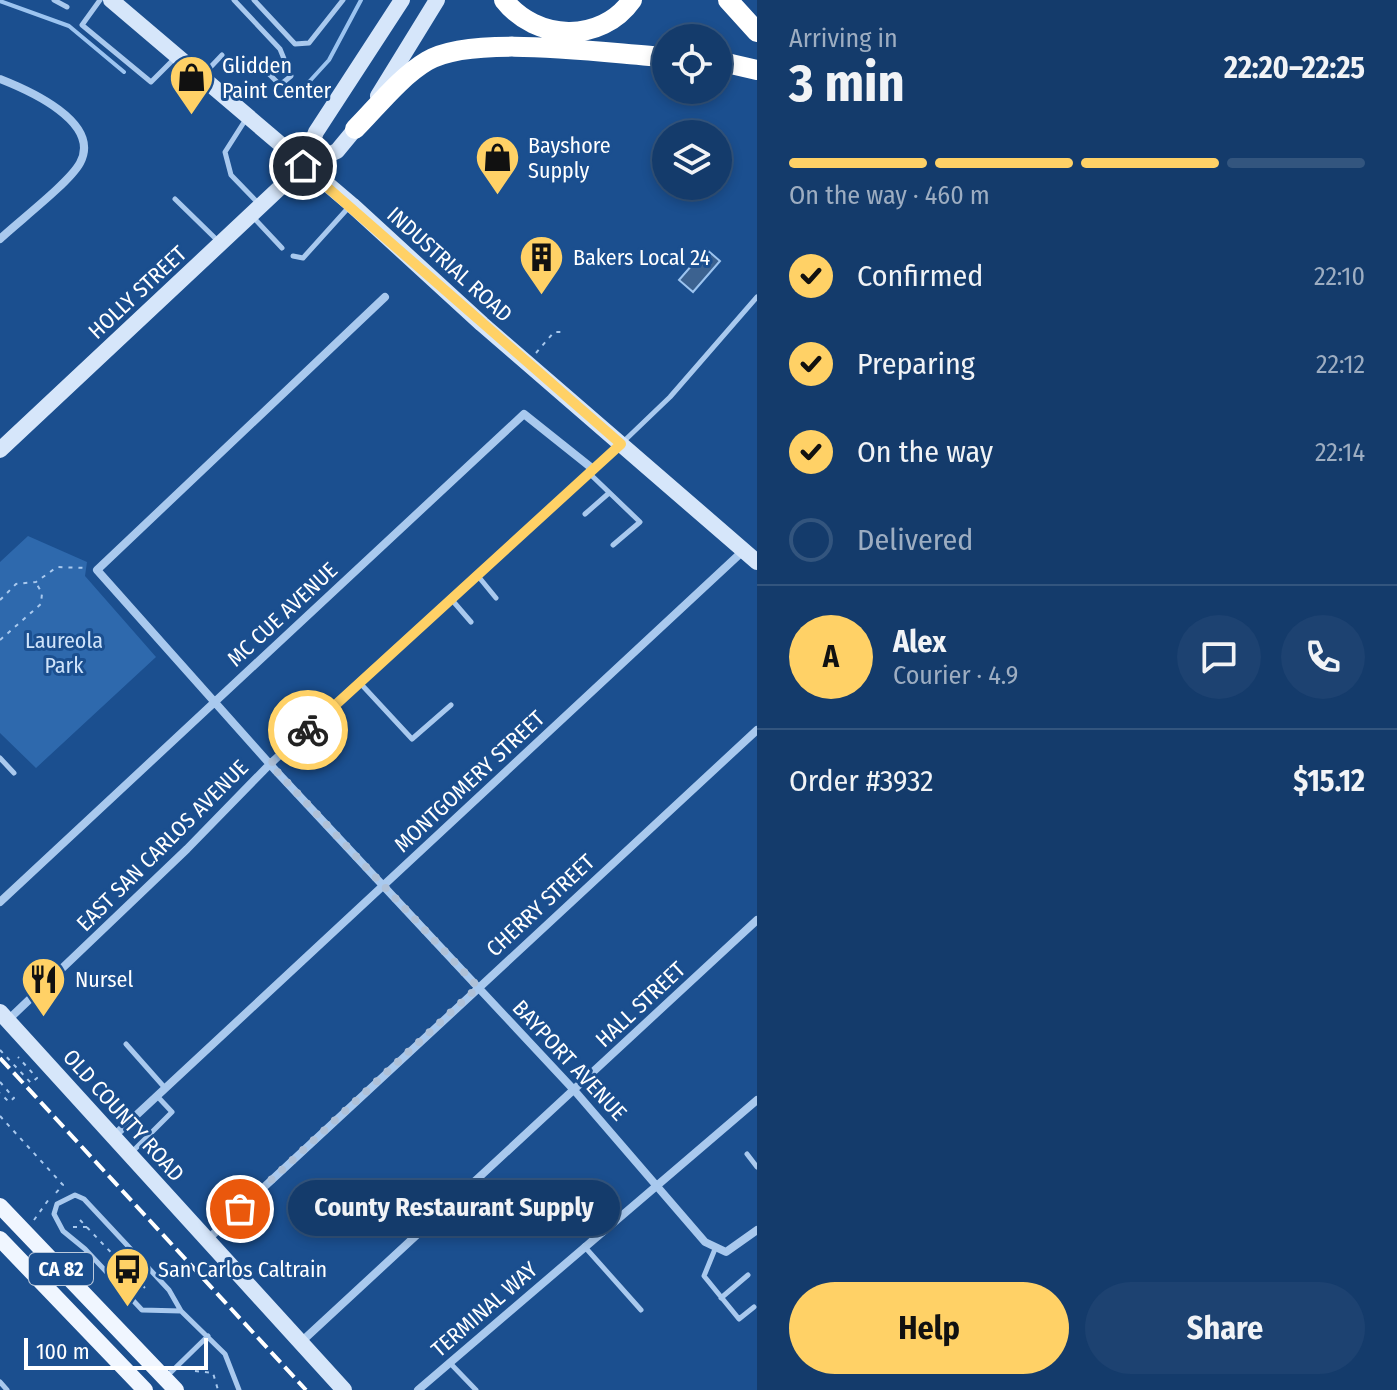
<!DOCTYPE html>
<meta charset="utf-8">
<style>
:root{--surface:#143b6b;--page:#1d4271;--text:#f1f3f6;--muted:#9dadc1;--line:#33557e;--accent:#ffd166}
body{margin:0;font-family:"Fira Sans Condensed",sans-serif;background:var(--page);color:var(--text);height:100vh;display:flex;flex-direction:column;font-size:30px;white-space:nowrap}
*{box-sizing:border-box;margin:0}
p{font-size:26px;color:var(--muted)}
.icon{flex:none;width:44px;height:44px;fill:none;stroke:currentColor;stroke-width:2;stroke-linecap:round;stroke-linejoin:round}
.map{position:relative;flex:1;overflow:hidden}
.drawer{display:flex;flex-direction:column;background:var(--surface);width:640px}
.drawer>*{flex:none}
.controls{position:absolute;left:652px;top:24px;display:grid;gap:16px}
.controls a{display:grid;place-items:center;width:80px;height:80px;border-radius:50%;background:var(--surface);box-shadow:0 4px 12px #0003,0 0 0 2px var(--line);font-size:40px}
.scale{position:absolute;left:24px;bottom:20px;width:184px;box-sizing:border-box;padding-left:8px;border:4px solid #fff;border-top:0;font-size:22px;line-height:28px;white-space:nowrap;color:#fff;-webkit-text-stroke:6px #1b4f8f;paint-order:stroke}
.pin{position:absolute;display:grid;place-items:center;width:68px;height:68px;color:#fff;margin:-34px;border:4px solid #fff;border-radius:50%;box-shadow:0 2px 8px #0007}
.courier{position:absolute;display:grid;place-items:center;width:80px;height:80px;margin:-40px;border:6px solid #ffd166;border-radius:50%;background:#fff;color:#222;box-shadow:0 2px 10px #0007}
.bubble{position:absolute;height:56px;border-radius:28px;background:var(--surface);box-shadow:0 4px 12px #0003,0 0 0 2px var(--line);font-size:26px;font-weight:700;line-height:56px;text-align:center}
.summary em{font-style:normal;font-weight:700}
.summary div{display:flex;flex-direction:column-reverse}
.summary{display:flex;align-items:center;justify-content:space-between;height:136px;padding:0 32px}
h1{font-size:52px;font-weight:700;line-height:60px}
.bar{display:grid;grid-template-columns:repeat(4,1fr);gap:12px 8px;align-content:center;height:96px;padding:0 32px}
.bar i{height:10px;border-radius:6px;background:var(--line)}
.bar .selected{background:var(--accent)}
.bar p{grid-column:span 4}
.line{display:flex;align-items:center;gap:20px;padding:0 32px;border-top:2px solid var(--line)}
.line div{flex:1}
.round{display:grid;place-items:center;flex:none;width:84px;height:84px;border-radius:42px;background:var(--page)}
ol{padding:0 32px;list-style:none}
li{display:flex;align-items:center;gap:24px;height:88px}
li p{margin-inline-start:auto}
li .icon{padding:8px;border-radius:50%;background:var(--accent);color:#111;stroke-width:4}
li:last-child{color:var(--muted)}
li i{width:44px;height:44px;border:4px solid var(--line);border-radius:50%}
.action{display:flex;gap:16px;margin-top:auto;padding:16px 32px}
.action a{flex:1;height:92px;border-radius:48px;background:var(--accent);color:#111;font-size:32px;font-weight:700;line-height:92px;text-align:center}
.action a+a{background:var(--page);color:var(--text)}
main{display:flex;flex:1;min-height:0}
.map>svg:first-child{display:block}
.green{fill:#2e69ad}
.water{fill:#3c6290;stroke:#9cc4f0;stroke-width:2}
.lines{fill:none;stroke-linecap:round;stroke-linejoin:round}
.stream{stroke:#9cc4f0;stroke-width:4}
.path{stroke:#a9c9ee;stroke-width:2;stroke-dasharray:4 6;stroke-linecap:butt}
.lane{stroke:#a9c9ee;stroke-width:5}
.street{stroke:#a9c9ee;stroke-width:8}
.secondary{stroke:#d6e6fa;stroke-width:16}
.primary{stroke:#f0f6ff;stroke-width:16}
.highway{stroke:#fff;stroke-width:20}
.rail{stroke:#fff;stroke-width:4;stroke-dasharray:14 6;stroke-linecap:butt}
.done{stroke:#afc1d8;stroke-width:8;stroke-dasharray:0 14.4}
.route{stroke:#ffd166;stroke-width:10}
.labels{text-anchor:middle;stroke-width:6;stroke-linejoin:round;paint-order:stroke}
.shield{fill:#1b4f8f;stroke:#bbcadd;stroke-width:2}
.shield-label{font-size:20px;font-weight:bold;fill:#fff}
.poi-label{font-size:22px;fill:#fff;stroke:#1b4f8f;text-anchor:start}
.street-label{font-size:22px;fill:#fff;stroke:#1b4f8f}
.park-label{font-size:22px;fill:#cfe3fa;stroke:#1b4f8f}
</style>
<main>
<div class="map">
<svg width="757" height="1390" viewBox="0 0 757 1390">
<rect width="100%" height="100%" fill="#1b4f8f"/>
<!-- green -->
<path class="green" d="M28,536L87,562L85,576L156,657L36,768L0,733V562Z"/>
<!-- water -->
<path class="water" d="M706,249L720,261L693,292L679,280Z"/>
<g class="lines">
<!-- stream -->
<path class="stream" d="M0,1L69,26L124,72
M298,94L329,60L361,0"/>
<!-- path -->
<path class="path" d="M536,353L554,332H565
M0,600L16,584L36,582L57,567L87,568
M0,640L41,604L42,593L36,583
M0,1050L31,1083L37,1078L18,1057
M0,1082L14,1098L9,1102L0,1093
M0,1116L63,1185L54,1195
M34,1220L49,1199
M80,1220L145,1288
M73,1227H87
M195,1371L213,1373L218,1390"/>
<!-- lane -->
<path class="lane" d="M54,0L67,7
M100,0L82,25L151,82L175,58
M234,0L280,49L291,76L280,85L262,67
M254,0L295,44L309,43L343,0
M203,75L222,55
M246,119L225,152L231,175L259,204
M175,199L217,240
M252,216L282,248
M293,256L303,258L349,207
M622,443L670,397L757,297
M589,473L640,522L613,545
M585,514L609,493
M478,576L496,598
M452,600L471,622
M361,684L412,739L451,705
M0,758L14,773
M126,1044L165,1088
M132,1152L172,1112L157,1096
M747,1154L757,1167
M584,1246L641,1310
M715,1249L704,1276L739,1319L754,1307
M721,1298L748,1275
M181,1311L142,1310L85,1249L63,1231L54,1214L57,1204L75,1195L84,1199L169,1290L181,1311L225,1354L239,1390
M449,1362L476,1390
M166,1377L208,1336
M0,1382L7,1390"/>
<!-- street -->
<path class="street" d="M0,79C28,90 102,122 80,163C69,183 19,221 0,239
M385,297L97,570L276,771L574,1090L705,1242L726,1252L757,1230
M0,902L524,414L593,469
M8,1020L187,849L270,764L621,444
M115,1135L743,551
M207,1240L757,730
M300,1343L757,920
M418,1390L757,1100"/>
<!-- secondary -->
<path class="secondary" d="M111,0L352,205L482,324L757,562
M378,96L437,0
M303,166L316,132L402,0
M0,450L303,166L337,151L361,122
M0,1012L344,1390"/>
<!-- primary -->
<path class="primary" d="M0,1206L176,1390
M0,1239L145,1390"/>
<!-- highway -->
<path class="highway" d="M504,0C536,41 601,44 632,0
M728,0L757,32
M718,61L757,70
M355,129C377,107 400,77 427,61C473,33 610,54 666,57"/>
<!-- rail -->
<path class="rail" d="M0,1058L306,1390"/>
</g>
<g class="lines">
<!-- done -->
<path class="done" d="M240,1209L478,987L270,764L308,730"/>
<!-- route -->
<path class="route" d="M303,166L621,444L308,730"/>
</g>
<!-- icons -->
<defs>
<symbol id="shop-pin" viewBox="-11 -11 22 30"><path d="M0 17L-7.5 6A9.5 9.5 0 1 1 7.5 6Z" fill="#ffd166" stroke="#1b4f8f"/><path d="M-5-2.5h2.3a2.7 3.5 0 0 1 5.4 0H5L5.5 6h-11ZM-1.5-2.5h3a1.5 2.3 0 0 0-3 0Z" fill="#111"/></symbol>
<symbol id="building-pin" viewBox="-11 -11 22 30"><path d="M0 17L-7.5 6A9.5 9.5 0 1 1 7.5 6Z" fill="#ffd166" stroke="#1b4f8f"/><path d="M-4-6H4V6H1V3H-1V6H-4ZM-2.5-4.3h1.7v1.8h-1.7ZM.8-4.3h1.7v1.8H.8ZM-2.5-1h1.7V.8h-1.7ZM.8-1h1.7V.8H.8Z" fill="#111"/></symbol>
<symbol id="restaurant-pin" viewBox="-11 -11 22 30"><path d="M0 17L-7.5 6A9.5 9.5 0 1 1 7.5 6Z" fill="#ffd166" stroke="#1b4f8f"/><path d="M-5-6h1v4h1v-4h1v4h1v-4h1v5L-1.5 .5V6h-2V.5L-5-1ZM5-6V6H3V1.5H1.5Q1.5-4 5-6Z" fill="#111"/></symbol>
<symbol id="bus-pin" viewBox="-11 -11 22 30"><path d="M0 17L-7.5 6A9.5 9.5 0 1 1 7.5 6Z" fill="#ffd166" stroke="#1b4f8f"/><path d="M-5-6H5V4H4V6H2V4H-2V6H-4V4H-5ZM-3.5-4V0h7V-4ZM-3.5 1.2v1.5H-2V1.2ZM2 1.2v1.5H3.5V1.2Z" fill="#111"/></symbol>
</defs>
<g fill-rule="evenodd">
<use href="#shop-pin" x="166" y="52" width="51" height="69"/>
<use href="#shop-pin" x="472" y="132" width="51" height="69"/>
<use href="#building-pin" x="516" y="232" width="51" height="69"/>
<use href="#restaurant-pin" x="18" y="954" width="51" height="69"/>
<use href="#bus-pin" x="102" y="1244" width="51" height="69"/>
</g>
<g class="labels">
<!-- shield labels -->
<rect class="shield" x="29" y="1253" width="64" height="32" rx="6"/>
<g class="shield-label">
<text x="61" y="1276">CA 82</text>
</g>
<!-- poi labels -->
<g class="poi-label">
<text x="222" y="73">Glidden<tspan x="222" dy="25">Paint Center</tspan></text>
<text x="528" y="153">Bayshore<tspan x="528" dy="25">Supply</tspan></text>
<text x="573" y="265">Bakers Local 24</text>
<text x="75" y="987">Nursel</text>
<text x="158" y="1277">San Carlos Caltrain</text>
</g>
<!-- street labels -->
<g class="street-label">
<text transform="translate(450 264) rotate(42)" y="8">INDUSTRIAL ROAD</text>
<text transform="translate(137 292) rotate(-43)" y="8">HOLLY STREET</text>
<text transform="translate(282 614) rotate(-43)" y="8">MC CUE AVENUE</text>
<text transform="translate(469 781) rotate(-43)" y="8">MONTGOMERY STREET</text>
<text transform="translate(162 845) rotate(-45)" y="8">EAST SAN CARLOS AVENUE</text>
<text transform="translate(540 905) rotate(-43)" y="8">CHERRY STREET</text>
<text transform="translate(640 1004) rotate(-43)" y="8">HALL STREET</text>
<text transform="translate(570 1060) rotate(47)" y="8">BAYPORT AVENUE</text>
<text transform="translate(124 1115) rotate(48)" y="8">OLD COUNTY ROAD</text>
<text transform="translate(484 1309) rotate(-41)" y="8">TERMINAL WAY</text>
</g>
<!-- park labels -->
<g class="park-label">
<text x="64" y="648">Laureola<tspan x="64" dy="25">Park</tspan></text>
</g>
</g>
</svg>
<div class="controls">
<a><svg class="icon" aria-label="locate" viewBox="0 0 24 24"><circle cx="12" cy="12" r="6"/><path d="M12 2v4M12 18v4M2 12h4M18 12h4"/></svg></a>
<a><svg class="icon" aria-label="layers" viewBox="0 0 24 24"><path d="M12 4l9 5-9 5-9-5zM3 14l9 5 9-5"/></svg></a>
</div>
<div class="scale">100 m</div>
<div class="pin" style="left:240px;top:1209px;background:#ea580c"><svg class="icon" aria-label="bag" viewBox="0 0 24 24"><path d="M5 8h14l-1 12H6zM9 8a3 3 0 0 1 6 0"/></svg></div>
<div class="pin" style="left:303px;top:166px;background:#1f2937"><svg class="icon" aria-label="home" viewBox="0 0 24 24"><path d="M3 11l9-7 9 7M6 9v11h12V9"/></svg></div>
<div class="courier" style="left:308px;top:730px"><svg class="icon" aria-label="bike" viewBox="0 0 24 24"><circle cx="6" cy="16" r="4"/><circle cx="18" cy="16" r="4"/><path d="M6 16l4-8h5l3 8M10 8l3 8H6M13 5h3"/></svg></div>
<div class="bubble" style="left:288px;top:1180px;width:332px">County Restaurant Supply</div>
</div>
<section class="drawer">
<div class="summary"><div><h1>3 min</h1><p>Arriving in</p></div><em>22:20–22:25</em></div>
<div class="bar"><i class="selected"></i><i class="selected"></i><i class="selected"></i><i></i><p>On the way · 460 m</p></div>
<ol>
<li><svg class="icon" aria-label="check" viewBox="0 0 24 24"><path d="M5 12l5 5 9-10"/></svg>Confirmed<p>22:10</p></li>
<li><svg class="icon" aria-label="check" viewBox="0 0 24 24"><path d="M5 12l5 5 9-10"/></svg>Preparing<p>22:12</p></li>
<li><svg class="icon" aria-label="check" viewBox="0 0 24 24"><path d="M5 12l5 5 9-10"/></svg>On the way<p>22:14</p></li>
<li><i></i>Delivered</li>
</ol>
<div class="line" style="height:144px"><b class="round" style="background:var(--accent);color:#111">A</b><div><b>Alex</b><p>Courier · 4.9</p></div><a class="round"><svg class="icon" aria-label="chat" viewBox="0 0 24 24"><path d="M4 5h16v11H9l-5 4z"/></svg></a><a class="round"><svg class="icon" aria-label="phone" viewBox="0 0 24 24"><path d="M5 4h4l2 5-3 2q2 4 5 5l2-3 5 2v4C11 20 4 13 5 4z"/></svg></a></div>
<div class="line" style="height:104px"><div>Order #3932</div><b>$15.12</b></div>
<div class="action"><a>Help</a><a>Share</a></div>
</section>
</main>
